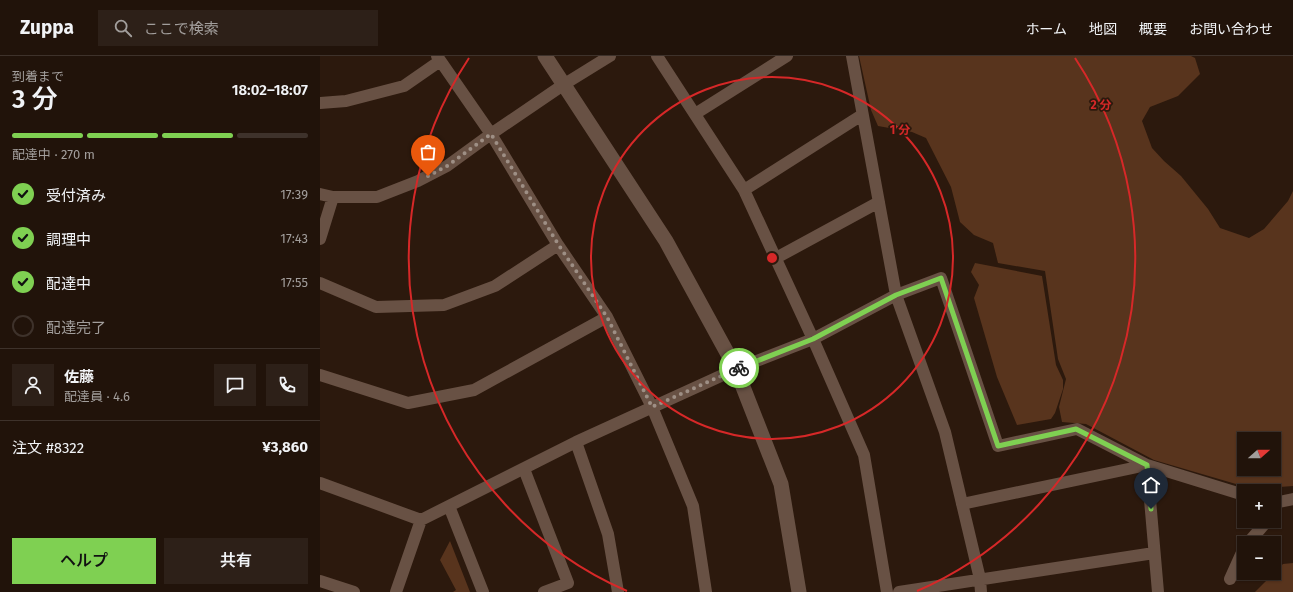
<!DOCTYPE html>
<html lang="ja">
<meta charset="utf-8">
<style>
:root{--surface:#21130a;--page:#2d2018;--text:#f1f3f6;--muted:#a29e9c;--line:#3e322b;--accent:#7fd052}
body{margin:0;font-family:"Fira Sans","Noto Sans JP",sans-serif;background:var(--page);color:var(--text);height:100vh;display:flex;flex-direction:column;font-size:15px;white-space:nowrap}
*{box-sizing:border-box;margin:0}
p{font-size:13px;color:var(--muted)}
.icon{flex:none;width:22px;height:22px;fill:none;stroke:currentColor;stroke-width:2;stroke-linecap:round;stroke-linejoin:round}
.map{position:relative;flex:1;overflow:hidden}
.panel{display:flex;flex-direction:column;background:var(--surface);width:320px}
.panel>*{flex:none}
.needle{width:26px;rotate:69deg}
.buttons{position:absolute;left:917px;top:376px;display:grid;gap:8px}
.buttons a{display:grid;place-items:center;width:44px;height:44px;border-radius:0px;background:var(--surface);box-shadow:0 1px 3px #0004,0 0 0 1px var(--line);font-size:20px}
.pin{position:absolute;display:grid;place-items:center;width:34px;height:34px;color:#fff;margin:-41px -17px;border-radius:50% 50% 50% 0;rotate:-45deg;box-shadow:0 0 4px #0007}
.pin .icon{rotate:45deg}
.courier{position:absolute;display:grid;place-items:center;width:40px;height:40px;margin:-20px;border:3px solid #7fd052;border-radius:50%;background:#fff;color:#222;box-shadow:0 1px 5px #0007}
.summary em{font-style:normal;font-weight:600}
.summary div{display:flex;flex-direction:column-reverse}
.summary{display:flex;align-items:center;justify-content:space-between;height:68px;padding:0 12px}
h1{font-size:26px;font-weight:600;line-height:30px}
.bar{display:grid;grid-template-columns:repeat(4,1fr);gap:6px 4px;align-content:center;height:48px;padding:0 12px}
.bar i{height:5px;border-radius:3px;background:var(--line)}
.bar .on{background:var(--accent)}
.bar p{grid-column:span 4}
.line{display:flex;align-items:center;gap:10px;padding:0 12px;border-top:1px solid var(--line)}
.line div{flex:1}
.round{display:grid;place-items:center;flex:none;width:42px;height:42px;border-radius:0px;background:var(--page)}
ol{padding:0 12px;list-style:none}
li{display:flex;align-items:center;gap:12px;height:44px}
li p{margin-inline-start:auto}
li .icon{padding:4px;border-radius:50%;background:var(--accent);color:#111;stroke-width:4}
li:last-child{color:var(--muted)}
li i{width:22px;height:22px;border:2px solid var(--line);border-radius:50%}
.action{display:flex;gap:8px;margin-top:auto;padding:8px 12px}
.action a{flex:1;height:46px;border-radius:0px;background:var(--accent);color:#111;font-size:16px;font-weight:600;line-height:46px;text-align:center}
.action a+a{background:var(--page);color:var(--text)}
header{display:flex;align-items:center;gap:24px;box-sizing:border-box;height:56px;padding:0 20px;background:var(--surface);border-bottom:1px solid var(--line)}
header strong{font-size:19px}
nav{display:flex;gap:22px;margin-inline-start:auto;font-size:14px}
.search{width:280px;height:36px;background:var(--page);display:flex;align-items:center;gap:10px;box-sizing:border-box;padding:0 14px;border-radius:0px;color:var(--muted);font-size:15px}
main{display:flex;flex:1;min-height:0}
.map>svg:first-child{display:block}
.green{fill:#58341d;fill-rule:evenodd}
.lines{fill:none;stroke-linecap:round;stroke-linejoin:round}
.minor{stroke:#685144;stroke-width:12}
.tertiary{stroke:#685144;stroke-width:15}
.done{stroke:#9e8f85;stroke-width:4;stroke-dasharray:0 7.2}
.route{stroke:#7fd052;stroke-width:5}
.ring{fill:none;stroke:#d62828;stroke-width:2}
.centre{fill:#d62828;stroke:#2c190d;stroke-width:2}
.ring-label{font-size:12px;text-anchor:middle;font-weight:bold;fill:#d62828;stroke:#2c190d;stroke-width:3.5;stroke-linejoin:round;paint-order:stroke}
</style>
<header>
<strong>Zuppa</strong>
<div class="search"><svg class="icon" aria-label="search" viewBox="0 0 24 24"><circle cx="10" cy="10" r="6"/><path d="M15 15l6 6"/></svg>ここで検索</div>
<nav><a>ホーム</a><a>地図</a><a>概要</a><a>お問い合わせ</a></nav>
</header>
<main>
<section class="panel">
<div class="summary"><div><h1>3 分</h1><p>到着まで</p></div><em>18:02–18:07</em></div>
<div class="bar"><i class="on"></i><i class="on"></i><i class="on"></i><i></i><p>配達中 · 270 m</p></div>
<ol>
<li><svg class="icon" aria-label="check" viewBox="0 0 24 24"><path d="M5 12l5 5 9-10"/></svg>受付済み<p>17:39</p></li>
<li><svg class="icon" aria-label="check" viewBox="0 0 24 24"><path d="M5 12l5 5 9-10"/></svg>調理中<p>17:43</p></li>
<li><svg class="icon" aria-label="check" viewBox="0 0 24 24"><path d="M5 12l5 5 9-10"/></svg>配達中<p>17:55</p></li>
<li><i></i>配達完了</li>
</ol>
<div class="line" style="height:72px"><a class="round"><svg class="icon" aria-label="person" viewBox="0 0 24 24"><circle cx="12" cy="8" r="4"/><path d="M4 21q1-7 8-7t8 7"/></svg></a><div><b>佐藤</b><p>配達員 · 4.6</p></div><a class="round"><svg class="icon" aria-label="chat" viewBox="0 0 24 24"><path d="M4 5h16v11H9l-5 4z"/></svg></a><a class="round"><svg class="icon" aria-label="phone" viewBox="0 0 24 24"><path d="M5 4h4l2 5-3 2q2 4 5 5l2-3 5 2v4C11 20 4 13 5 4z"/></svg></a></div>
<div class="line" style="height:52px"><div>注文 #8322</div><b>¥3,860</b></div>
<div class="action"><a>ヘルプ</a><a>共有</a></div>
</section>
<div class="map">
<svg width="973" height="536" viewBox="0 0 973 536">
<rect width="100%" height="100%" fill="#2c190d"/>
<!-- green -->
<path class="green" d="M539,0H871L875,2L880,18L858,40L830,51L822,65L832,92L844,105L861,120L888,153L900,172L929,182L944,173L968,145L973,135V430L947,432L916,428L834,404L766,368L742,366L739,351L746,323L738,303L725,215L678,207L673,187L654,179L640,166L631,131L606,82L592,76L558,70L551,54ZM924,383H954V413H924Z
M655,207L722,220L736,309L743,324V333L735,357L731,363L697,369L677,321L654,242L659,229L651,216Z
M130,485L150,536H133L136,534L120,504Z
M973,507V536H935L963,508Z"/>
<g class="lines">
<!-- minor -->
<path class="minor" d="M117,0L171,78L238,189L287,261L332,351L373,450L386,536
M337,0L424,134L493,283L544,399L567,536
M532,0L576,239L625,376L660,523L661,536
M0,47L26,45L84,30L120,5
M375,58L467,0
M424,134L542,59
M0,138L13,141H57L98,125L127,110L171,78L243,29L290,0
M0,183L13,141
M456,202L559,146
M0,227L56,251L124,249L175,230L238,189
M0,319L88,347L154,334L287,261
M256,386L288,478L298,536
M204,413L248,527L224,536
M0,427L101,464
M954,447L973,443
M642,448L827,409L924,439
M129,450L163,536
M928,487L947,465
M910,523L924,492
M0,525L34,536
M76,536L101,464L256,386L416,313L493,283L576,239L621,222L678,390L757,373L827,409L838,536
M579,536L834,497"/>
<!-- tertiary -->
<path class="tertiary" d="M225,0L346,185L416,313L461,428L479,536"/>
</g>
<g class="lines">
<!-- done -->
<path class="done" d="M108,120L127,110L171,78L238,188L287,261L332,351L419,312"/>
<!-- route -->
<path class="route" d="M419,312L493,283L576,239L621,222L678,390L756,373L827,409L831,453"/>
</g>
<!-- distance rings -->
<g class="ring">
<circle cx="452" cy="202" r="181"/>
<path d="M307 535A363 363 0 0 1 149 2M755 2A363 363 0 0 1 597 535"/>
</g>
<circle cx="452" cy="202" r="6" class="centre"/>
<g class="ring-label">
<text x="781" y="53">2 分</text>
<text x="580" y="78">1 分</text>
</g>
</svg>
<div class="buttons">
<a><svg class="needle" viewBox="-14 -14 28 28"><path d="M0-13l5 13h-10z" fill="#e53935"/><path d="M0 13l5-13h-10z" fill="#a29e9c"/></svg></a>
<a>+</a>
<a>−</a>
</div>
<div class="pin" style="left:108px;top:120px;background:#ea580c"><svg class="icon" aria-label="bag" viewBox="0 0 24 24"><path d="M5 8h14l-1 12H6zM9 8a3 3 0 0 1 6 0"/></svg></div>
<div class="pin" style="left:831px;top:453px;background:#1f2937"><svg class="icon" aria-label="home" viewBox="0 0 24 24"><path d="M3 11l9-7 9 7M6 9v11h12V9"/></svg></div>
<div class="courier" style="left:419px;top:312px"><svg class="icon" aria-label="bike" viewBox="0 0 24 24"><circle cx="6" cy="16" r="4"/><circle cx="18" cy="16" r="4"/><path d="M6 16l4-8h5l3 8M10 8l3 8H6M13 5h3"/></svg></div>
</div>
</main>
